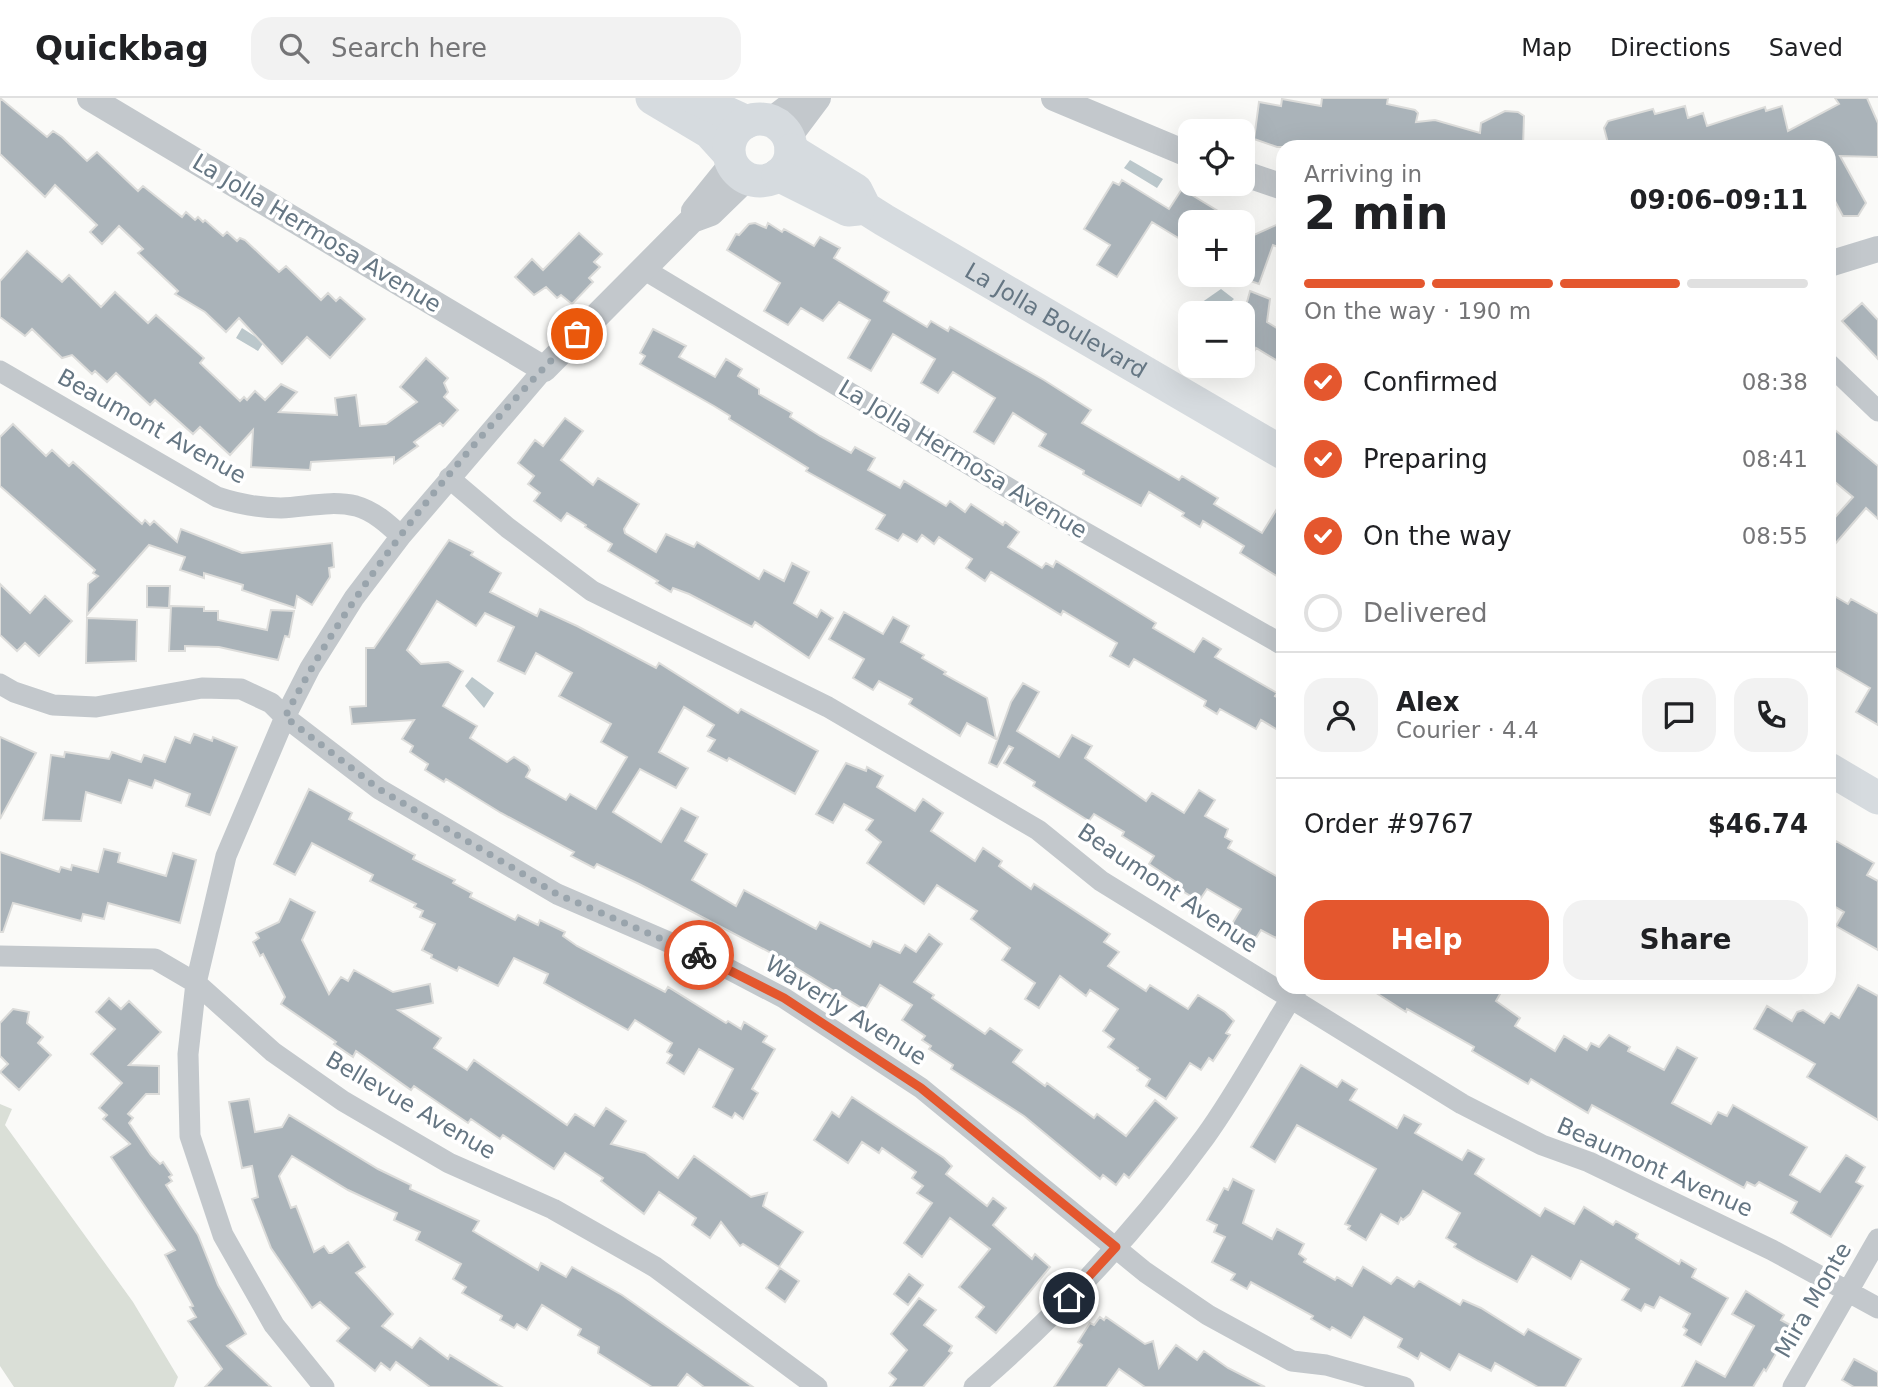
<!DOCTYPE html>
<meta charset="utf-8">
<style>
:root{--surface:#fff;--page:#f2f2f2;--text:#202124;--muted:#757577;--line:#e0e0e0;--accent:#e4572e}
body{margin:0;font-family:"DejaVu Sans",sans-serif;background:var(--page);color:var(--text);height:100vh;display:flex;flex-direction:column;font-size:26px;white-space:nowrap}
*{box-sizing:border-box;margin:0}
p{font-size:23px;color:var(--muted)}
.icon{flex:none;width:38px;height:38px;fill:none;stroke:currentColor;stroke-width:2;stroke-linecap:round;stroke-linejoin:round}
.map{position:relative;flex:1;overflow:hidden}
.panel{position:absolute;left:1276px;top:42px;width:560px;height:854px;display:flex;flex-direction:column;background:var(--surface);border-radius:21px;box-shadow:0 7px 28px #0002}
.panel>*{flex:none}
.fabs{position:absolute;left:1178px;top:21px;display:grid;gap:14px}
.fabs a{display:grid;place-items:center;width:77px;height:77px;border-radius:14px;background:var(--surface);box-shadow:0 7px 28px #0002;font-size:35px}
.pin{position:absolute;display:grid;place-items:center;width:60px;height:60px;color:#fff;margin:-30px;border:4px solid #fff;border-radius:50%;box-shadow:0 2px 7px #0007}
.courier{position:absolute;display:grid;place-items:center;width:70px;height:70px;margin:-35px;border:5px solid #e4572e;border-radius:50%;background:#fff;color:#222;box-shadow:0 2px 9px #0007}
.headline em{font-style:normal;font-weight:700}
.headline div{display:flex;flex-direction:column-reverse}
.headline{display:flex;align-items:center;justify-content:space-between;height:119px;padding:0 28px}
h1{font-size:46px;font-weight:700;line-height:52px}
.bar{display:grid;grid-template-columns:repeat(4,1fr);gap:10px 7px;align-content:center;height:84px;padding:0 28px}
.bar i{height:9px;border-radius:5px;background:var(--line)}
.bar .selected{background:var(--accent)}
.bar p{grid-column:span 4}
.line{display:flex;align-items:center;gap:18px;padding:0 28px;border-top:2px solid var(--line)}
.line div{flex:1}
.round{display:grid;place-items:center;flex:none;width:74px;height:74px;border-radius:21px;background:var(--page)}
ol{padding:0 28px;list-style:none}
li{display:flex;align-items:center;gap:21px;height:77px}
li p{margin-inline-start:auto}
li .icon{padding:7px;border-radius:50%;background:var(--accent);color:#fff;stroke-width:4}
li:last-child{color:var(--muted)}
li i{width:38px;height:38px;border:4px solid var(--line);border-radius:50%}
.cta{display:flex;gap:14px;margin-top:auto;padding:14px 28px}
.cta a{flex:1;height:80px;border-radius:21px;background:var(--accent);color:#fff;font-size:28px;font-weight:700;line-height:80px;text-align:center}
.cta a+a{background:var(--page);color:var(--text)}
header{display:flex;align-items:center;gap:42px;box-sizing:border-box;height:98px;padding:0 35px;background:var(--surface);border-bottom:2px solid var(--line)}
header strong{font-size:33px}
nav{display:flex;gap:38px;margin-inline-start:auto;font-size:24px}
.search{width:490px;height:63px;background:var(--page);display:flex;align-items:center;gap:18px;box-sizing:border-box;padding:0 24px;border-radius:21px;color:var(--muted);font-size:26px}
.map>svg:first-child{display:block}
.green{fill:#dadfd7}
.water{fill:#bbc7cb}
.building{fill:#aab3b9;stroke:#dcdcda;stroke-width:2;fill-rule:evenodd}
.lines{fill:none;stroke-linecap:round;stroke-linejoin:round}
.minor{stroke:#c3c8cc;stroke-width:21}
.tertiary{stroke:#c3c8cc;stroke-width:26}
.primary{stroke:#d6dbdf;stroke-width:33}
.done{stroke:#99a4ac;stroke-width:7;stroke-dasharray:0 12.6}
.route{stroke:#e4572e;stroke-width:9}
.labels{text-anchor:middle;stroke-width:7;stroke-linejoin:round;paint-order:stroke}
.street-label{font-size:23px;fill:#657683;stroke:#fff}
</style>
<header>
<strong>Quickbag</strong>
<div class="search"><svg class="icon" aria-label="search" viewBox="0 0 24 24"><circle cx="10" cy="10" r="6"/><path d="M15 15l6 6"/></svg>Search here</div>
<nav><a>Map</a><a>Directions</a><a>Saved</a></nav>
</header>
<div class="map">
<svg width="1878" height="1289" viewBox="0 0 1878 1289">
<rect width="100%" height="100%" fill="#fafaf8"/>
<!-- green -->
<path class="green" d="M0,1006L12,1011L5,1027L133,1204L178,1279L174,1289H14L0,1268Z"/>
<!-- water -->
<path class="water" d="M1130,62L1163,81L1157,90L1124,70Z
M1221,191L1234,201L1223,211L1222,215H1196L1198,207Z
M242,230L264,244L258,253L236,240Z
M472,579L494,595L484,610L465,588Z"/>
<!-- building -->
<path class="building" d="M0,0L47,39L53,33L62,39L87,63L97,54L138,93L143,88L182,119L186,114L195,122L198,119L203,124L205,122L223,138L227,134L237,143L240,140L245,142L279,174L286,168L321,202L328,195L336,203L340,199L365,221L330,260L307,239L282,266L239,220L226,234L205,214L175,196L178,193L138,155L143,151L119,128L102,146L90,134L97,127L55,87L45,99L0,56Z
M1322,0H1388L1387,6L1415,12L1418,15L1416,24L1435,22L1480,35L1481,25L1505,13L1518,14L1524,18L1523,49H1277L1254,41L1259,4L1281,8L1282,1L1321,8Z
M1835,0H1867L1878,25V59L1840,58L1866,105L1858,118H1843L1829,92V49H1609L1604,30L1608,23L1653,11L1655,16L1685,8L1688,20L1703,15L1707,28L1765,9L1766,13L1782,8L1788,33L1839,6Z
M1122,82L1169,111L1182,91L1236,124H1190V147L1152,124L1117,179L1097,167L1110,147L1084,131L1113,84L1119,87Z
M1283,124V151L1273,147L1259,186L1242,180V158L1249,154L1247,140Z
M755,125L766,130L768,125L782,134L784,131L814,148L820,139L840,150L834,160L889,194L884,203L927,229L931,223L948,233L950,229L1044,282L1091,312L1082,325L1179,382L1182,378L1218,400L1214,406L1262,435L1283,401V482L1240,455L1244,448L1203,423L1200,429L1182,418L1184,415L1149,394L1141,408L1083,376L1084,373L1039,348L1046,336L1013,315L994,346L974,334L995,300L953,274L938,295L921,285L935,261L893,236L871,273L848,260L870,222L839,204L823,223L801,210L788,227L764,213L780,185L727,152L736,136L739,137L749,126Z
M579,135L602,156L594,164L600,169L589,180L593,184L572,206L561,197L557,200L546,189L534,197L515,179L532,161L543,172Z
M27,153L62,184L69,177L101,209L115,194L148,225L156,217L204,260L200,265L240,303L244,299L247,302L255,293L265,302L281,286L297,294L279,314L337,317L335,300L356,297L360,328L386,326L417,304L400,289L426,260L448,280L444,285L448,294L444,299L458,312L443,328L440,325L414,344L418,348L394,365V359L311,364L310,372L251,369L253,332L230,357L200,329L193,336L155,302L150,307L116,275L107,284L95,273L92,276L72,257L62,260L32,231L25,238L0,219V183Z
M1250,193L1270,201L1267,224L1283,234V252L1276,262L1256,250L1242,275V223Z
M1862,205L1878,222V261L1842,223Z
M653,231L686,248L679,259L715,279L726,261L742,271L738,278L759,291V296L792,315L790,319L820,338L851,355L855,349L875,360L868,372L900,390L904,383L946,408L950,403L965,414L971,406L1003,427L1005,424L1019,434L1008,449L1042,470L1046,465L1053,469L1056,463L1156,525L1153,530L1194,554L1203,540L1221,551L1215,559L1277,595L1275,598L1283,602V635L1261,622L1256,631L1220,611L1217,616L1204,608L1206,603L1134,561L1129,569L1110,558L1117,545L1063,513L1061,517L991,474L985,483L966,470L972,461L939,439L934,446L922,437L917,444L903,436L898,443L876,431L885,417L806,373L808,370L729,321L730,318L714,308L640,266L645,258L640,255Z
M565,320L583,333L561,362L593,387L598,380L639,406L624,431L625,435L656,454L666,436L694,449L697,444L759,481L764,472L784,483L792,465L809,474L794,505L817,519L821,512L833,520L809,560L755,524L752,529L689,496L673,490L671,494L656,485L658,483L608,453L612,446L585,429L586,427L567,415L561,423L534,403L540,395L528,386L534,378L518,365L535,342L543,348Z
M13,326L46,358L52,352L69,368L73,364L142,426L145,422L150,427L154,423L177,444L181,431L242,455L332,445L334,469L329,470L330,479L312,507L297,498L295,510L242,492L243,487L204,475V480L180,472L185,459L149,447L87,517L88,486L98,478L93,475L95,472L0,388V339Z
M1829,327L1878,368V421L1866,410L1829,453V426L1853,399L1829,379Z
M449,442L473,454L471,457L501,475L490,494L537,518L540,511L577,528L656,570L659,565L738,615L741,611L818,653L795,696L729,660L727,663L708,653L715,642L707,638L714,627L684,609L659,654L688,670L676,690L640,671L613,714L661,744L681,710L698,719L685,743L707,756L692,782L736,808L744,792L816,831L820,824L870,849L873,843L900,855L905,847L916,854L929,836L942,846L914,884L934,897L932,900L985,936L990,930L1022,952L1013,964L1045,988L1047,985L1094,1020L1097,1016L1126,1038L1155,1002L1177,1020L1129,1080L1124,1076L1116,1087L1103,1077L1100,1081L1024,1018L951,971L953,967L929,951L931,948L922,942L925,938L902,922L912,907L880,887L865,912L775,857L639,786L597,766L594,770L571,758L574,754L501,715L446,681L444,684L425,672L428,666L410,654L413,648L402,641L414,622L352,626L350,609L366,608V550H374ZM437,503L476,528L485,515L514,529L498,563L525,576L536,555L572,575L559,598L611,626L601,644L627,659L596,711L570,696L566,702L526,679L530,672L528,668L514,659L507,664L470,640L477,628L443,608L463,573L448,564L421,566L407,552Z
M0,486L30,515L45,498L72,523L39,558L25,545L17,553L0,537Z
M147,488H170L169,510L147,509Z
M1829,495L1848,506L1851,501L1878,516V627L1856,614L1870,590L1829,566Z
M171,508L204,509V513H218V522L267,532L271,512L294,513L289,539L285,538L278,562L219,549L185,548V553H169Z
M844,514L883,536L893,519L909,528L901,544L924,557L922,560L946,574L944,576L987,600L996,641L967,625L960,638L909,606L912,601L879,583L873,592L853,580L864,561L829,541Z
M87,520L137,522L136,563L86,565Z
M1023,585L1039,594L1017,633L1059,659L1072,637L1092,648L1085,660L1146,703L1152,695L1184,715L1199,692L1215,702L1205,718L1228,731L1225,739L1232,743L1228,750L1283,782V828L1276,840L1261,832L1256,840L1232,826L1241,811L1207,791L1199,803L1174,788L1176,784L1149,766L1154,758L1122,738L1124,734L1094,716L1089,723L1033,688L1035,684L1004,665L1013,650L1009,648L997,669L989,665L1011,604Z
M194,636L212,643L213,639L237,649L210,717L186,708L190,696L155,682L152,690L129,682L121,705L86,694L81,723L43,722L51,657L64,659L65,654L109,661L112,654L141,664L144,657L165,664L175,639L190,645Z
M0,639L36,655L0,721Z
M846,665L866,673L867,669L883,678L877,689L915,713L923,701L943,715L931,733L975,763L983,750L1002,763L999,768L1031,791L1034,786L1110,836L1104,844L1119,854L1108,868L1146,893L1150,887L1188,911L1198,897L1225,914L1234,923L1226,935L1230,937L1213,963L1209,960L1201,972L1190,965L1166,1001L1146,988L1150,981L1137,972L1138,970L1108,949L1114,941L1103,933L1118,911L1090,892L1086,898L1060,878L1039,910L1025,901L1035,885L1002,862L1010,850L971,821L977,813L937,787L924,806L867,765L881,744L866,732L873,722L844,706L833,725L816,716Z
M309,691L352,715L349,721L415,757L413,761L455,782L453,785L472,795L470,799L515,822L518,817L538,827L540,822L565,834L563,838L577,848L665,894L668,889L726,925L728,923L741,931L744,924L767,938L763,944L775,951L752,991L758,995L743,1021L735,1015L732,1020L713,1009L733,971L699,951L684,976L667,965L672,957L667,954L672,945L635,922L628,932L544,885L548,876L514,860L498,888L459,869L457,873L431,860L432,857L422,852L435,826L420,819L423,813L414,809L416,806L370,783L373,777L312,745L295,777L274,766Z
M1836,743L1874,765L1867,777L1878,783V852L1836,828L1844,814L1829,805V755Z
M104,751L120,755L118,764L166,778L173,755L196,762L180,825L108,805L104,821L83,816L81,823L13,805L3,834H0V754L59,774L61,769L71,772L72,767L98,774Z
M290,801L315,814L302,842L329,896L341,879L348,883L354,872L393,894L430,886L433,905L398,912L441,940L434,950L467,972L474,962L567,1027L575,1016L594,1028L606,1010L626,1023L611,1046L645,1055L678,1080L694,1058L751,1099L767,1095L763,1108L803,1134L779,1169L743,1146L740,1148L721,1124L710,1140L692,1127L696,1120L659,1094L644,1116L601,1083L603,1080L565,1055L554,1071L503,1037L500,1041L471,1021L468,1025L414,988L411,992L356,953L353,959L334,946L336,944L281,906L285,899L263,856L260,858L253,844L259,840L256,835L279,824Z
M1858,887L1878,898V1022L1807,979L1815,966L1754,931L1767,908L1792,923L1797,914L1803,912L1824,925L1831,915L1839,920Z
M1367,889H1504L1496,903L1520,920L1515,928L1555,953L1564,938L1587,952L1591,945L1599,949L1609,937L1630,949L1628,953L1664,972L1677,949L1697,960L1672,1005L1711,1026L1718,1014L1727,1018L1733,1007L1807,1049L1790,1077L1820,1094L1846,1057L1865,1069L1856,1084L1863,1088L1831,1139L1791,1115L1797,1104L1759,1084L1755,1088L1747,1084L1744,1090L1592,1007L1588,1015L1531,981L1528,986L1472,953L1474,949L1407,911L1406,914Z
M109,900L121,911L129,903L161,934L129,967L159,968V996H146L128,1016L133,1020L129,1025L151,1057L160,1066L163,1064L172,1077L169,1079L172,1083L166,1087L198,1137L218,1187L246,1236L227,1248L271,1289H205L222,1271L188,1223L196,1219L190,1209L193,1208L165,1157L175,1152L111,1059L130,1046L103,1021L107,1017L99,1010L122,985L91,956L115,931L96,914Z
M13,911L29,914L27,925L43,939L38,945L51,957L19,992L0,974L8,966L0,958V925Z
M1301,967L1337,989L1342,982L1357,991L1350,1002L1397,1030L1404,1017L1421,1026L1415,1035L1462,1062L1468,1052L1484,1061L1475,1076L1540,1118L1545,1110L1574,1126L1584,1109L1613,1127L1616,1123L1638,1136L1636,1140L1679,1166L1681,1162L1696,1171L1692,1179L1728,1200L1701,1247L1684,1237L1687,1232L1683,1229L1690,1216L1660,1199L1654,1210L1645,1206L1641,1213L1622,1202L1629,1191L1581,1163L1571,1181L1532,1158L1517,1184L1478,1163L1454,1149L1456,1146L1446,1140L1460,1115L1423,1093L1410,1116L1403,1122L1401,1120L1398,1126L1381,1116L1366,1142L1348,1131L1350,1128L1345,1126L1376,1071L1297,1027L1275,1064L1251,1049Z
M852,999L944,1060L952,1068L946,1076L987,1108L993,1100L1006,1110L993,1127L1032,1161L1035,1156L1050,1169L996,1235L976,1219L984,1209L959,1189L990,1151L950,1120L922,1159L904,1145L932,1105L917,1095L923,1088L912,1080L916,1074L882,1050L879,1055L862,1044L848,1065L814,1042L832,1014L839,1019Z
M249,1001L255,1034L282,1029L289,1017L378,1071L411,1087L410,1091L479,1123L473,1133L538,1172L541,1165L566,1179L572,1169L622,1197L753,1289H704L687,1276L677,1289H652L598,1255L599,1249L578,1237L581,1231L542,1207L527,1232L517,1226L514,1230L500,1222L502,1218L462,1195L466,1189L453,1181L461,1166L416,1142L420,1134L394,1122L397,1115L348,1092L292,1058L279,1078L291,1110L296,1108L314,1154L324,1148L329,1155H332L348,1144L365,1169L356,1175L393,1216L382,1228L412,1250L420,1240L448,1261L450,1257L502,1289H430L396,1264L390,1272L381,1265L375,1273L337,1243L349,1230L320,1204L312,1210L271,1150L252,1101L258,1099L252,1068L242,1070L229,1004Z
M1233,1081L1254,1092L1243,1125L1272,1141L1277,1131L1304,1146L1299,1156L1306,1161L1304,1164L1335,1182L1337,1179L1352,1188L1363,1169L1391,1186L1397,1179L1414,1189L1419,1183L1460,1207L1463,1202L1481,1210L1524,1237L1528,1231L1581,1261L1565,1289H1538L1495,1265L1491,1273L1459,1256L1450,1272L1421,1255L1418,1261L1398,1249L1402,1241L1364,1219L1351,1240L1332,1229L1330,1232L1311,1221L1313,1218L1251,1184L1247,1191L1231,1182L1235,1176L1212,1164L1225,1139L1214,1134L1217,1127L1207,1122L1224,1090L1228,1092Z
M780,1170L799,1183L785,1204L766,1190Z
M909,1176L923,1187L908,1207L894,1196Z
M1746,1193L1784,1217L1781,1222L1792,1228L1766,1273L1764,1271L1753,1289H1682L1696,1263L1725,1279L1754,1228L1732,1216Z
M919,1200L936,1212L924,1227L952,1248L949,1253L952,1255L923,1289H890L896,1281L889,1275L907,1252L891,1236Z
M1100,1219L1104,1222L1106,1219L1145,1246L1153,1243L1159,1270L1176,1247L1197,1262L1204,1253L1228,1270L1265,1289H1145L1119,1271L1106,1289H1054L1082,1247L1078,1244L1090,1225L1094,1227Z
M1854,1261L1878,1274V1289H1854L1842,1282Z"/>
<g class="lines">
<!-- minor -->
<path class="minor" d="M645,172L1035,406L1283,547
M1829,266L1878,313
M0,273L217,399C238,406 258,410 281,410C306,409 331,402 356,408C374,413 388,426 401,438
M449,380L508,430L592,493L828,609L1038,732L1101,783L1462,1006L1542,1047L1589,1064L1772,1152L1878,1210
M0,586L14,594L53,607L96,609L202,590L241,591L271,605L285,619L379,691L557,796L717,865L784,900L921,990L1145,1174L1208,1217L1292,1263L1326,1267L1404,1289
M0,858L155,861L196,885L273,954L343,1003L449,1065L553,1111L655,1169L817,1289
M324,1289L274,1227L223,1137L190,1038L188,956L196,885L226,758L285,619L310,570L354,500L401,438L544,271
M974,1289C1060,1215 1138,1131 1205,1039C1239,992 1267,938 1298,889
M1793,1289L1878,1141"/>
<!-- tertiary -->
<path class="tertiary" d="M90,0L544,271L692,122L711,115L747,80
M1054,0L1190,57
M770,23L800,0
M788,40L818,0
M1242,75L1283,89
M694,113L732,66
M1829,166L1878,151"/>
<!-- primary -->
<g class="primary">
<path d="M652,0L709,34L729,56"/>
<path d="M695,0L747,24"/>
<circle cx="760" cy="52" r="31"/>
<path id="s1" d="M791,52L856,92L865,110L884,122L1283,355"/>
<path d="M778,77L848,112L858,111"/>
<path d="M1829,671L1878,700"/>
</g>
</g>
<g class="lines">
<!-- done -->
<path class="done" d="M577,236C467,347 356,480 285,619L379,691L557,796L699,857"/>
<!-- route -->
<path class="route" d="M699,857L784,900L921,990L1116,1149L1069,1200"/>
</g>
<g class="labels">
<!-- street labels -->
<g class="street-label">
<text transform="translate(317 135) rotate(31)" y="8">La Jolla Hermosa Avenue</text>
<text dy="8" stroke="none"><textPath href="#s1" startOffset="318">La Jolla Boulevard</textPath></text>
<text transform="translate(152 328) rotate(29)" y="8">Beaumont Avenue</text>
<text transform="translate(963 361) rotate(31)" y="8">La Jolla Hermosa Avenue</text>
<text transform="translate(1168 790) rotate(34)" y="8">Beaumont Avenue</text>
<text transform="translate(846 912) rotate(32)" y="8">Waverly Avenue</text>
<text transform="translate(411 1007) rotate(30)" y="8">Bellevue Avenue</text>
<text transform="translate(1655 1069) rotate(24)" y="8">Beaumont Avenue</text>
<text transform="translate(1813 1202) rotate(-60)" y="8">Mira Monte</text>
</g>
</g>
</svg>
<div class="fabs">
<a><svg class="icon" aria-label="locate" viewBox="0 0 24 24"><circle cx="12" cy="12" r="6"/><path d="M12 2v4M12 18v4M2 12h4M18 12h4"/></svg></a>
<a>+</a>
<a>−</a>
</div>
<div class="pin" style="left:577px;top:236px;background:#ea580c"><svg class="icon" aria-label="bag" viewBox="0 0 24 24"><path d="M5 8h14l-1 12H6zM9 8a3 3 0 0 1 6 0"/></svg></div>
<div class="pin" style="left:1069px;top:1200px;background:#1f2937"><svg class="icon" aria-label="home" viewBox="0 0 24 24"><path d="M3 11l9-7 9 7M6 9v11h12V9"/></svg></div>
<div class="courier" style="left:699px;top:857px"><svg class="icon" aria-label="bike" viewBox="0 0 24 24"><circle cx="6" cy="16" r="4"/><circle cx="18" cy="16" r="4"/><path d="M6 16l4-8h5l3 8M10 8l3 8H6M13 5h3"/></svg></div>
<section class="panel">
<div class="headline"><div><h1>2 min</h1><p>Arriving in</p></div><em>09:06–09:11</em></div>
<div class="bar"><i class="selected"></i><i class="selected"></i><i class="selected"></i><i></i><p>On the way · 190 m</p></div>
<ol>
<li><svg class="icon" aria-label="check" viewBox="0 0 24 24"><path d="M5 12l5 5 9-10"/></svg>Confirmed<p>08:38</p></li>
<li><svg class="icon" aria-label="check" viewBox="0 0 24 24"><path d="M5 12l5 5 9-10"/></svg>Preparing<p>08:41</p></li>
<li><svg class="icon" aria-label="check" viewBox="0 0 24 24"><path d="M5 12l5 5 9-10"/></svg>On the way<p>08:55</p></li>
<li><i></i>Delivered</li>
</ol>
<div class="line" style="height:126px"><a class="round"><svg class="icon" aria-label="person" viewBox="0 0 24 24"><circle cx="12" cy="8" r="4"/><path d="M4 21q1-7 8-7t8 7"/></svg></a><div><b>Alex</b><p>Courier · 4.4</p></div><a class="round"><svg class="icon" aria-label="chat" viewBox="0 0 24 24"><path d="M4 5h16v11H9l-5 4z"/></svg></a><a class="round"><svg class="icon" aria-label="phone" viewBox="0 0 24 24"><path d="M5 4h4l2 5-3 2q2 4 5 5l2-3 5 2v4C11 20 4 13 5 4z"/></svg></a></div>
<div class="line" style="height:91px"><div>Order #9767</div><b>$46.74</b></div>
<div class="cta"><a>Help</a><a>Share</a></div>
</section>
</div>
